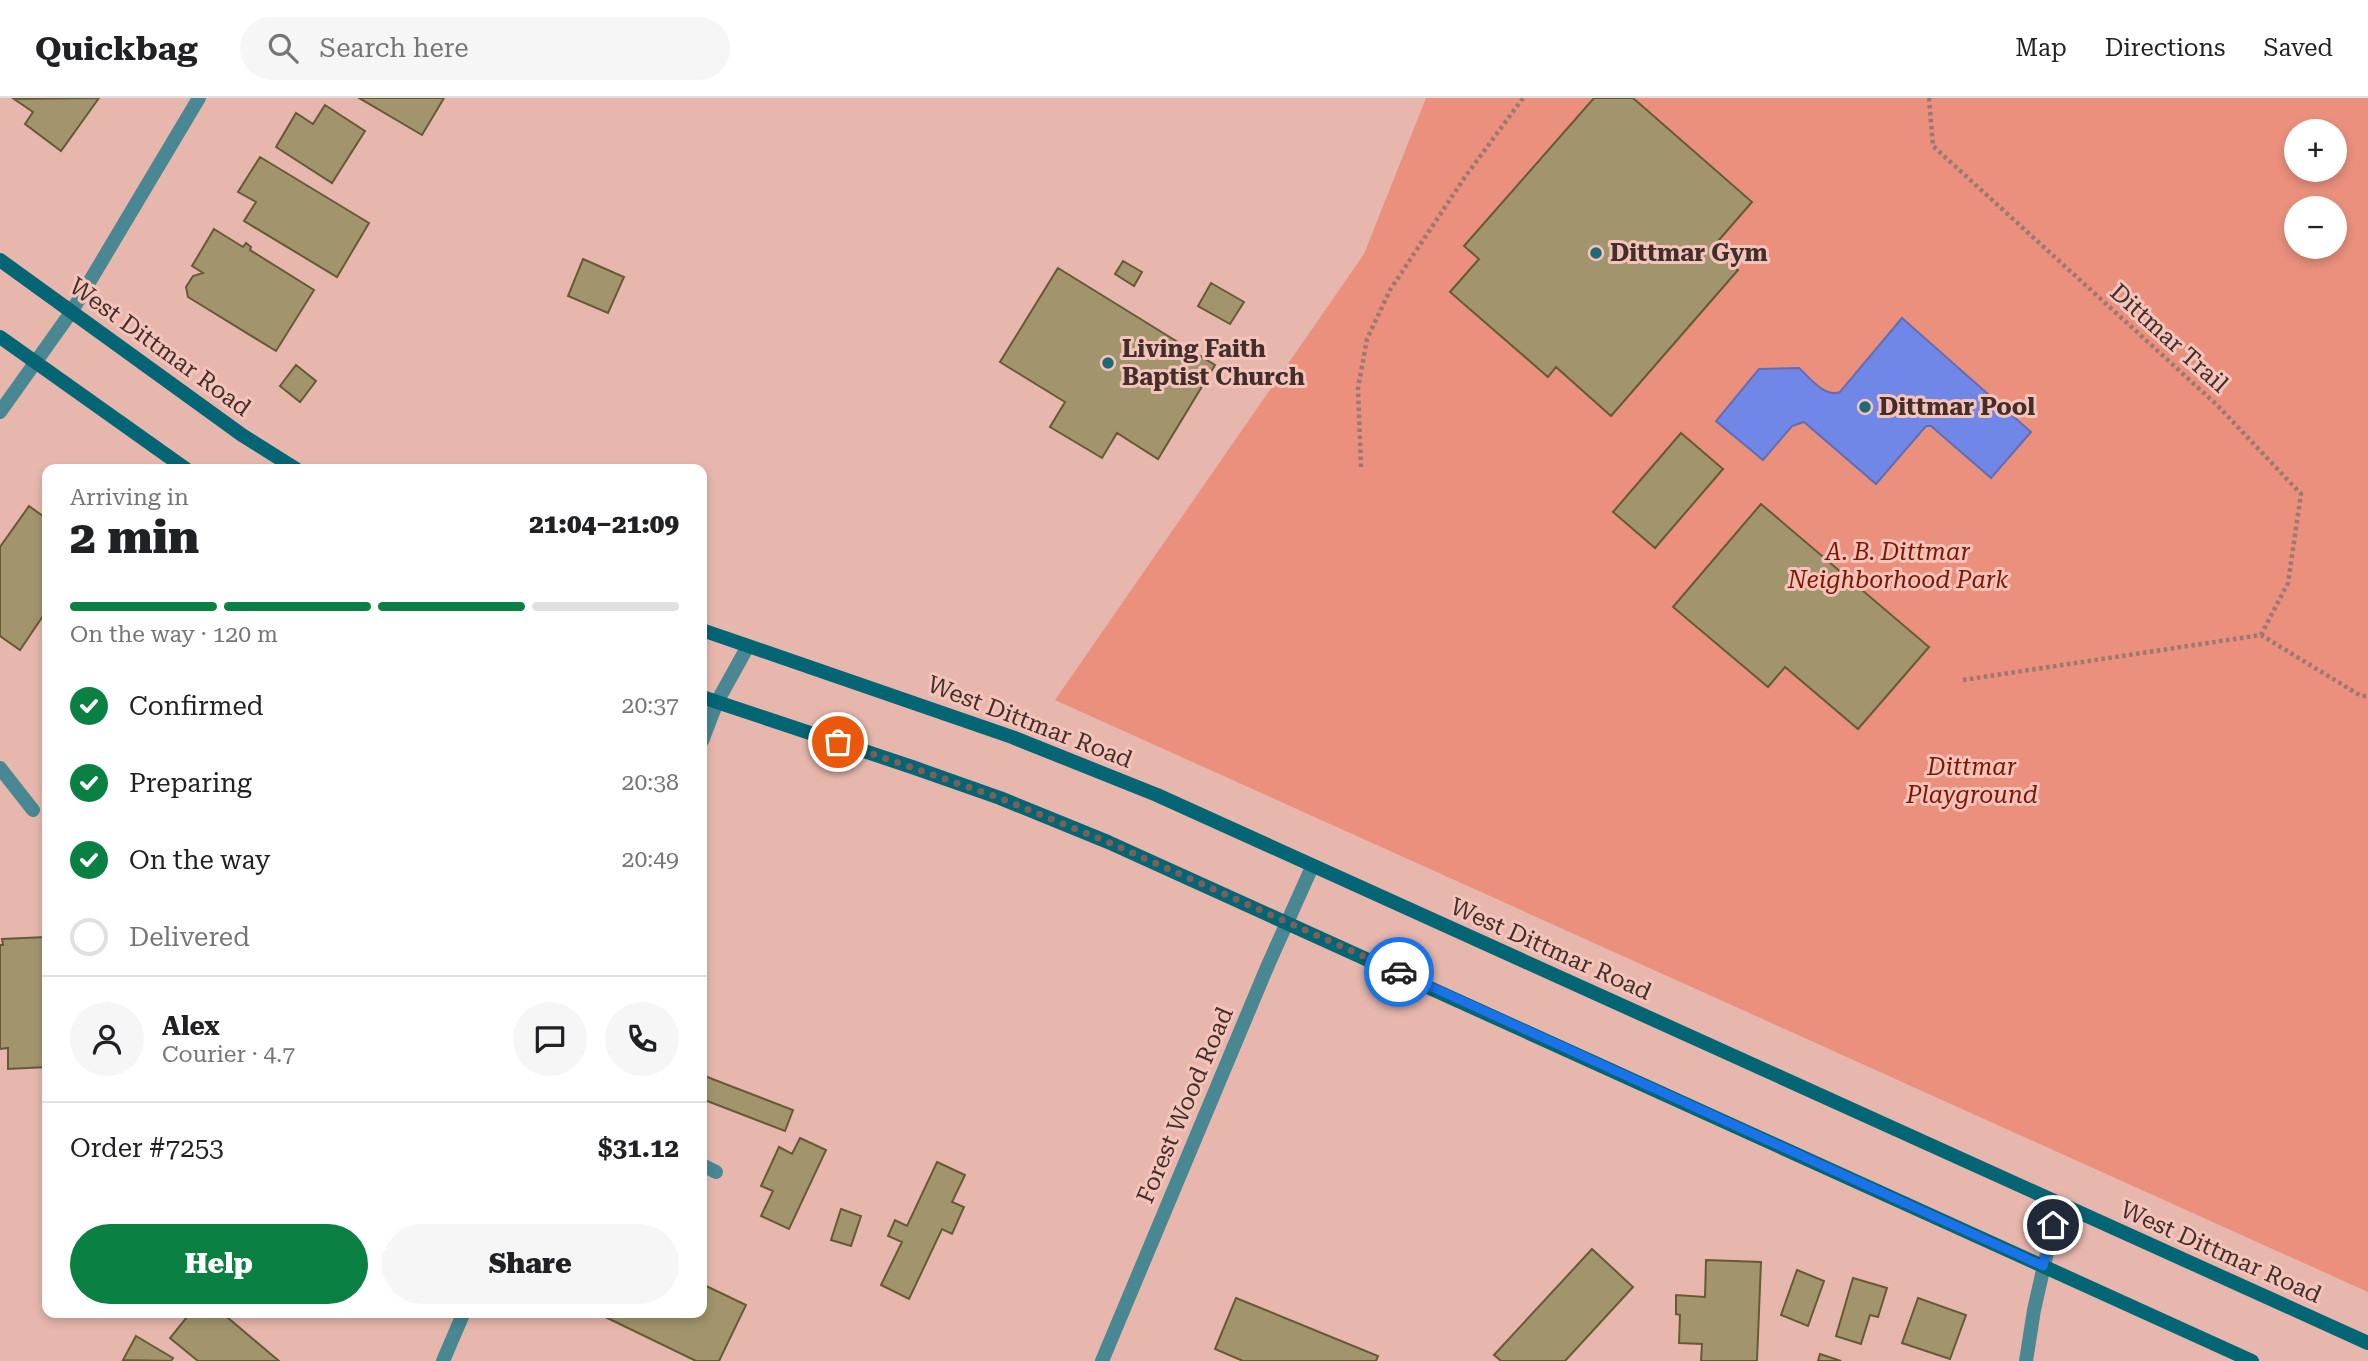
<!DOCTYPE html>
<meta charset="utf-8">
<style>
:root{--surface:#fff;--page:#f6f6f6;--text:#202124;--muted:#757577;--line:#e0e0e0;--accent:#0b8043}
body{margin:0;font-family:"Roboto Serif",serif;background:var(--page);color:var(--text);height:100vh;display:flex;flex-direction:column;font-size:26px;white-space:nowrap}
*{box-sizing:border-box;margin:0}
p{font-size:23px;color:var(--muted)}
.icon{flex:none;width:38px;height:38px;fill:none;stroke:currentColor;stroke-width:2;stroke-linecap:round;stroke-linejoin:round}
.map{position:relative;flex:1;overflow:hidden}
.drawer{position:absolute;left:42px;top:366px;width:665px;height:854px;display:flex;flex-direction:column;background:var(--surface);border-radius:14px;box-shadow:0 4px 10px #0003}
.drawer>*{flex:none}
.buttons{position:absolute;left:2284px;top:21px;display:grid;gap:14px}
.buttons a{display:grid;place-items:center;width:63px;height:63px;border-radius:50%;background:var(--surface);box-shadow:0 4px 10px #0003;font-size:35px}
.pin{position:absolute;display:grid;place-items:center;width:60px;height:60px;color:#fff;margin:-30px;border:4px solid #fff;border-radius:50%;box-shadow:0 2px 7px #0007}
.courier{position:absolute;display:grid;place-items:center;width:70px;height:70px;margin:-35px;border:5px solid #1a73e8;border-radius:50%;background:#fff;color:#222;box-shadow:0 2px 9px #0007}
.summary em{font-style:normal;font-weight:800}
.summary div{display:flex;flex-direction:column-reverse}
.summary{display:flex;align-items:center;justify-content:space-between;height:119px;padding:0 28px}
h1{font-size:46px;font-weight:800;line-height:52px}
.bar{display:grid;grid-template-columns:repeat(4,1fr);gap:10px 7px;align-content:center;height:84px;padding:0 28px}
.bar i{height:9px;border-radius:5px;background:var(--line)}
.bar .on{background:var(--accent)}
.bar p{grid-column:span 4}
.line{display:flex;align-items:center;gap:18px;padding:0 28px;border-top:2px solid var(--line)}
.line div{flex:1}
.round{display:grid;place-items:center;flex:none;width:74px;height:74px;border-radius:37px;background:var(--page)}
ol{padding:0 28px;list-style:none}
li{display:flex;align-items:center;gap:21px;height:77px}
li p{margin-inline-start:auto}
li .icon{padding:7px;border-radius:50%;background:var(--accent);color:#fff;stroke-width:4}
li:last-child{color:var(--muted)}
li i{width:38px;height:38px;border:4px solid var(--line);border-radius:50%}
.button{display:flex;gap:14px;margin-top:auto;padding:14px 28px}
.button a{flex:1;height:80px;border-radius:42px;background:var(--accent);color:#fff;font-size:28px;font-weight:800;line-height:80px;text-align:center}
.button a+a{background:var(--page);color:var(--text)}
header{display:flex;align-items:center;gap:42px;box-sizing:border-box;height:98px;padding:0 35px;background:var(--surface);border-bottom:2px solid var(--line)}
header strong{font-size:33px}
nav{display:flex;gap:38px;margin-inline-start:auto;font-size:24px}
.search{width:490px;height:63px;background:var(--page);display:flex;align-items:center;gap:18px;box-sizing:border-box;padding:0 24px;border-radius:38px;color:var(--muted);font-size:26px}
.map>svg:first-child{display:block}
.green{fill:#ea907d;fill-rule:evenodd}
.water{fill:#7187e8;stroke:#636daf;stroke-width:2}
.building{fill:#a2956d;stroke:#665a34;stroke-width:2}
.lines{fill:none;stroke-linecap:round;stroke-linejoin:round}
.path{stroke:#9b7871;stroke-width:4.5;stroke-dasharray:3.5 3.5;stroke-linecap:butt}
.lane{stroke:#498793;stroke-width:14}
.street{stroke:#498793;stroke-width:14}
.secondary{stroke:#046574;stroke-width:14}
.done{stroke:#7c5f58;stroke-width:7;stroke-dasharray:0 12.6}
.route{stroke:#1a73e8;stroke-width:9}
.poi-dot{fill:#216976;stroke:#f4c4ba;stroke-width:2.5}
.labels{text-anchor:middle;stroke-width:6;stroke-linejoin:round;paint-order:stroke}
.poi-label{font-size:24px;font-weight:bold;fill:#422f2b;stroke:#f4c4ba;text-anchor:start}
.street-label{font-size:24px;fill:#422f2b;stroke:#f4c4ba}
.park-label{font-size:24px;font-style:italic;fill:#7e1502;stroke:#f4c4ba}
</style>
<header>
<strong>Quickbag</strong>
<div class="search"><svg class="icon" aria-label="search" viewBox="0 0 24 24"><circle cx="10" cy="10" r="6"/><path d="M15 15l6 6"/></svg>Search here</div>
<nav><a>Map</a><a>Directions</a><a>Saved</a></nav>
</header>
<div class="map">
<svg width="2368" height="1263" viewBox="0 0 2368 1263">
<rect width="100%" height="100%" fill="#e7b7ad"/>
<!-- green -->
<path class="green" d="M1426,0H2368V1194L1055,602L1364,156ZM2296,33H2334V72H2296ZM2296,110H2334V149H2296Z"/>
<!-- water -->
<path class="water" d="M1902,220L2031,334L1991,380L1931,328H1926L1876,386L1804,324L1792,328L1763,362L1716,323L1759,271L1799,270C1810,280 1825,300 1840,294Z"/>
<!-- building -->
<path class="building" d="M99,0L61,53L25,26L33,14L14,1Z
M359,0H444L422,37Z
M1594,0H1633L1752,104L1712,150L1738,172L1611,318L1556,269L1548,279L1450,194L1479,161L1464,148Z
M325,7L365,33L332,85L276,49L296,15L313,26Z
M260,59L369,125L337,179L244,123L256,104L238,94Z
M214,131L243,149L246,145L251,149L250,152L314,192L276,253L188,199L186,189L193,178L203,175L192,168Z
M583,161L624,179L608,215L568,198Z
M1123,163L1142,174L1134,188L1115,176Z
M1058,170L1215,267L1158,361L1117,335L1102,360L1050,329L1065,304L1000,264Z
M1211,185L1244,204L1230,226L1198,208Z
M296,267L316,283L300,304L280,288Z
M1681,335L1723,371L1655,450L1613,414Z
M1761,406L1929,549L1858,631L1785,569L1768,589L1673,509Z
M29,408L43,418L47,412V512L20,552L0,538V449Z
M46,839L47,969L8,971V950L0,951V847H3L2,841Z
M702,977L793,1012L785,1033L702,1001Z
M800,1040L826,1052L789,1131L761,1118L773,1093L761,1088L779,1049L792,1056Z
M937,1064L965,1077L952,1104L964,1109L952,1136L942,1131L909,1201L881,1187L902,1144L888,1138L895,1122L907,1128Z
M841,1111L861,1118L851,1148L831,1142Z
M1592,1151L1633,1189L1565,1263H1501L1494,1257Z
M1706,1162L1761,1164L1757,1263H1701L1702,1246L1679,1245L1680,1217L1676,1216V1197L1705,1199Z
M1797,1172L1824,1183L1808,1228L1781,1217Z
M1853,1180L1887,1190L1878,1219L1870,1217L1861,1246L1836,1238Z
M702,1186L746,1207L719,1263H696L595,1214H702Z
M1236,1200L1378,1258L1376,1263H1243L1215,1251Z
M1918,1200L1966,1217L1950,1261L1902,1245Z
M191,1214H221L279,1263H198L170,1240Z
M136,1238L173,1260L171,1263L123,1262Z
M1820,1256L1841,1263H1818Z"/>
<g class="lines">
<!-- path -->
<path class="path" d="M1929,0L1933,48L2217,307L2301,396L2288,485L2261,537
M1361,369L1358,290L1367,241L1390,192L1465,79L1523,0
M1963,582L2261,537L2361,598H2368"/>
<!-- lane -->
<path class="lane" d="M702,1067L716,1074"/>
<!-- street -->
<path class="street" d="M0,314L72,213L199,0
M702,643L717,604L748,548
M0,670L33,712
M443,1263L464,1214
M1102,1263L1268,867L1312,769
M2026,1263L2034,1212L2058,1106"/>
<!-- secondary -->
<path class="secondary" d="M0,162L242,337L296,371
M0,239L186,371
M702,532L1012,639L1157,697L2368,1245
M702,599L915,670L1000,700L1108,744L2252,1263"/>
</g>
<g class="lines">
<!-- done -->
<path class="done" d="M838,644L1000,700L1108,744L1399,874"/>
<!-- route -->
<path class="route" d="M1399,874L2043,1168L2053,1127"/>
</g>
<!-- markers -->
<g class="poi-dot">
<circle cx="1596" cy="155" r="7"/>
<circle cx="1108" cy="265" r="7"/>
<circle cx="1865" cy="309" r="7"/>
</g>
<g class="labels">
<!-- poi labels -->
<g class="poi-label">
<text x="1610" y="163">Dittmar Gym</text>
<text x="1122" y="259">Living Faith<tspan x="1122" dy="28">Baptist Church</tspan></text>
<text x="1879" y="317">Dittmar Pool</text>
</g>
<!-- street labels -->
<g class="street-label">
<text transform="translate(2169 240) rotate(42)" y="8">Dittmar Trail</text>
<text transform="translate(160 249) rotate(36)" y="8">West Dittmar Road</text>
<text transform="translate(1030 624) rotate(21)" y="8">West Dittmar Road</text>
<text transform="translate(1551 851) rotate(24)" y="8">West Dittmar Road</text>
<text transform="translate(1185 1007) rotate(-67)" y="8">Forest Wood Road</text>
<text transform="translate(2221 1154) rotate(24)" y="8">West Dittmar Road</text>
</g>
<!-- park labels -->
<g class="park-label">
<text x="1898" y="462">A. B. Dittmar<tspan x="1898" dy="28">Neighborhood Park</tspan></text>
<text x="1972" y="677">Dittmar<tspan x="1972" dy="28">Playground</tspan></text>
</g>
</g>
</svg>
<div class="buttons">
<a>+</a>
<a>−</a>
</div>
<div class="pin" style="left:838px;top:644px;background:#ea580c"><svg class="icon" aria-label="bag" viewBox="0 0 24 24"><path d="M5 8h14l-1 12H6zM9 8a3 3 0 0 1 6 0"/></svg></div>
<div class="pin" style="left:2053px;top:1127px;background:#1f2937"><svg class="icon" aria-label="home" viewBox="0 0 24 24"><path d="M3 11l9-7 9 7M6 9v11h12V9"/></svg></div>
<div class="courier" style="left:1399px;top:874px"><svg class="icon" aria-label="car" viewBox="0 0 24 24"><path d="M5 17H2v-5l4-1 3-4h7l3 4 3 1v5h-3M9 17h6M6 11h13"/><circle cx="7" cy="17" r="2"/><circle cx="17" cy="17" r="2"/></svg></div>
<section class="drawer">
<div class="summary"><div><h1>2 min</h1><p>Arriving in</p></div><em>21:04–21:09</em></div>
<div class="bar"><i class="on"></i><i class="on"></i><i class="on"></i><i></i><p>On the way · 120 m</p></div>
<ol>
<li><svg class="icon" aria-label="check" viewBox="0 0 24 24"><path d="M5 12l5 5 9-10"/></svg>Confirmed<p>20:37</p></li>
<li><svg class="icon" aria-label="check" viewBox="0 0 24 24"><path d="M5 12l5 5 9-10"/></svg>Preparing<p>20:38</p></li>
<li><svg class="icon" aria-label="check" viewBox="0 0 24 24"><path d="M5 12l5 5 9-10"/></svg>On the way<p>20:49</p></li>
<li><i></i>Delivered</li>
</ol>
<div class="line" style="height:126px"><a class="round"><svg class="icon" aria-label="person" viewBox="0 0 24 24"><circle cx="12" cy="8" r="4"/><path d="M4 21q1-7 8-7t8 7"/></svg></a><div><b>Alex</b><p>Courier · 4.7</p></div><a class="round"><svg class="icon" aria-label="chat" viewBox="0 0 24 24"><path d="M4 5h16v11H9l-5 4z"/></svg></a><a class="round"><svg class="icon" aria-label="phone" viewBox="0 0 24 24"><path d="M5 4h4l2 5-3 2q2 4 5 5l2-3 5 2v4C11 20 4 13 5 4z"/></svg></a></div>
<div class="line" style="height:91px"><div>Order #7253</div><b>$31.12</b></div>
<div class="button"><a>Help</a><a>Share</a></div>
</section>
</div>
